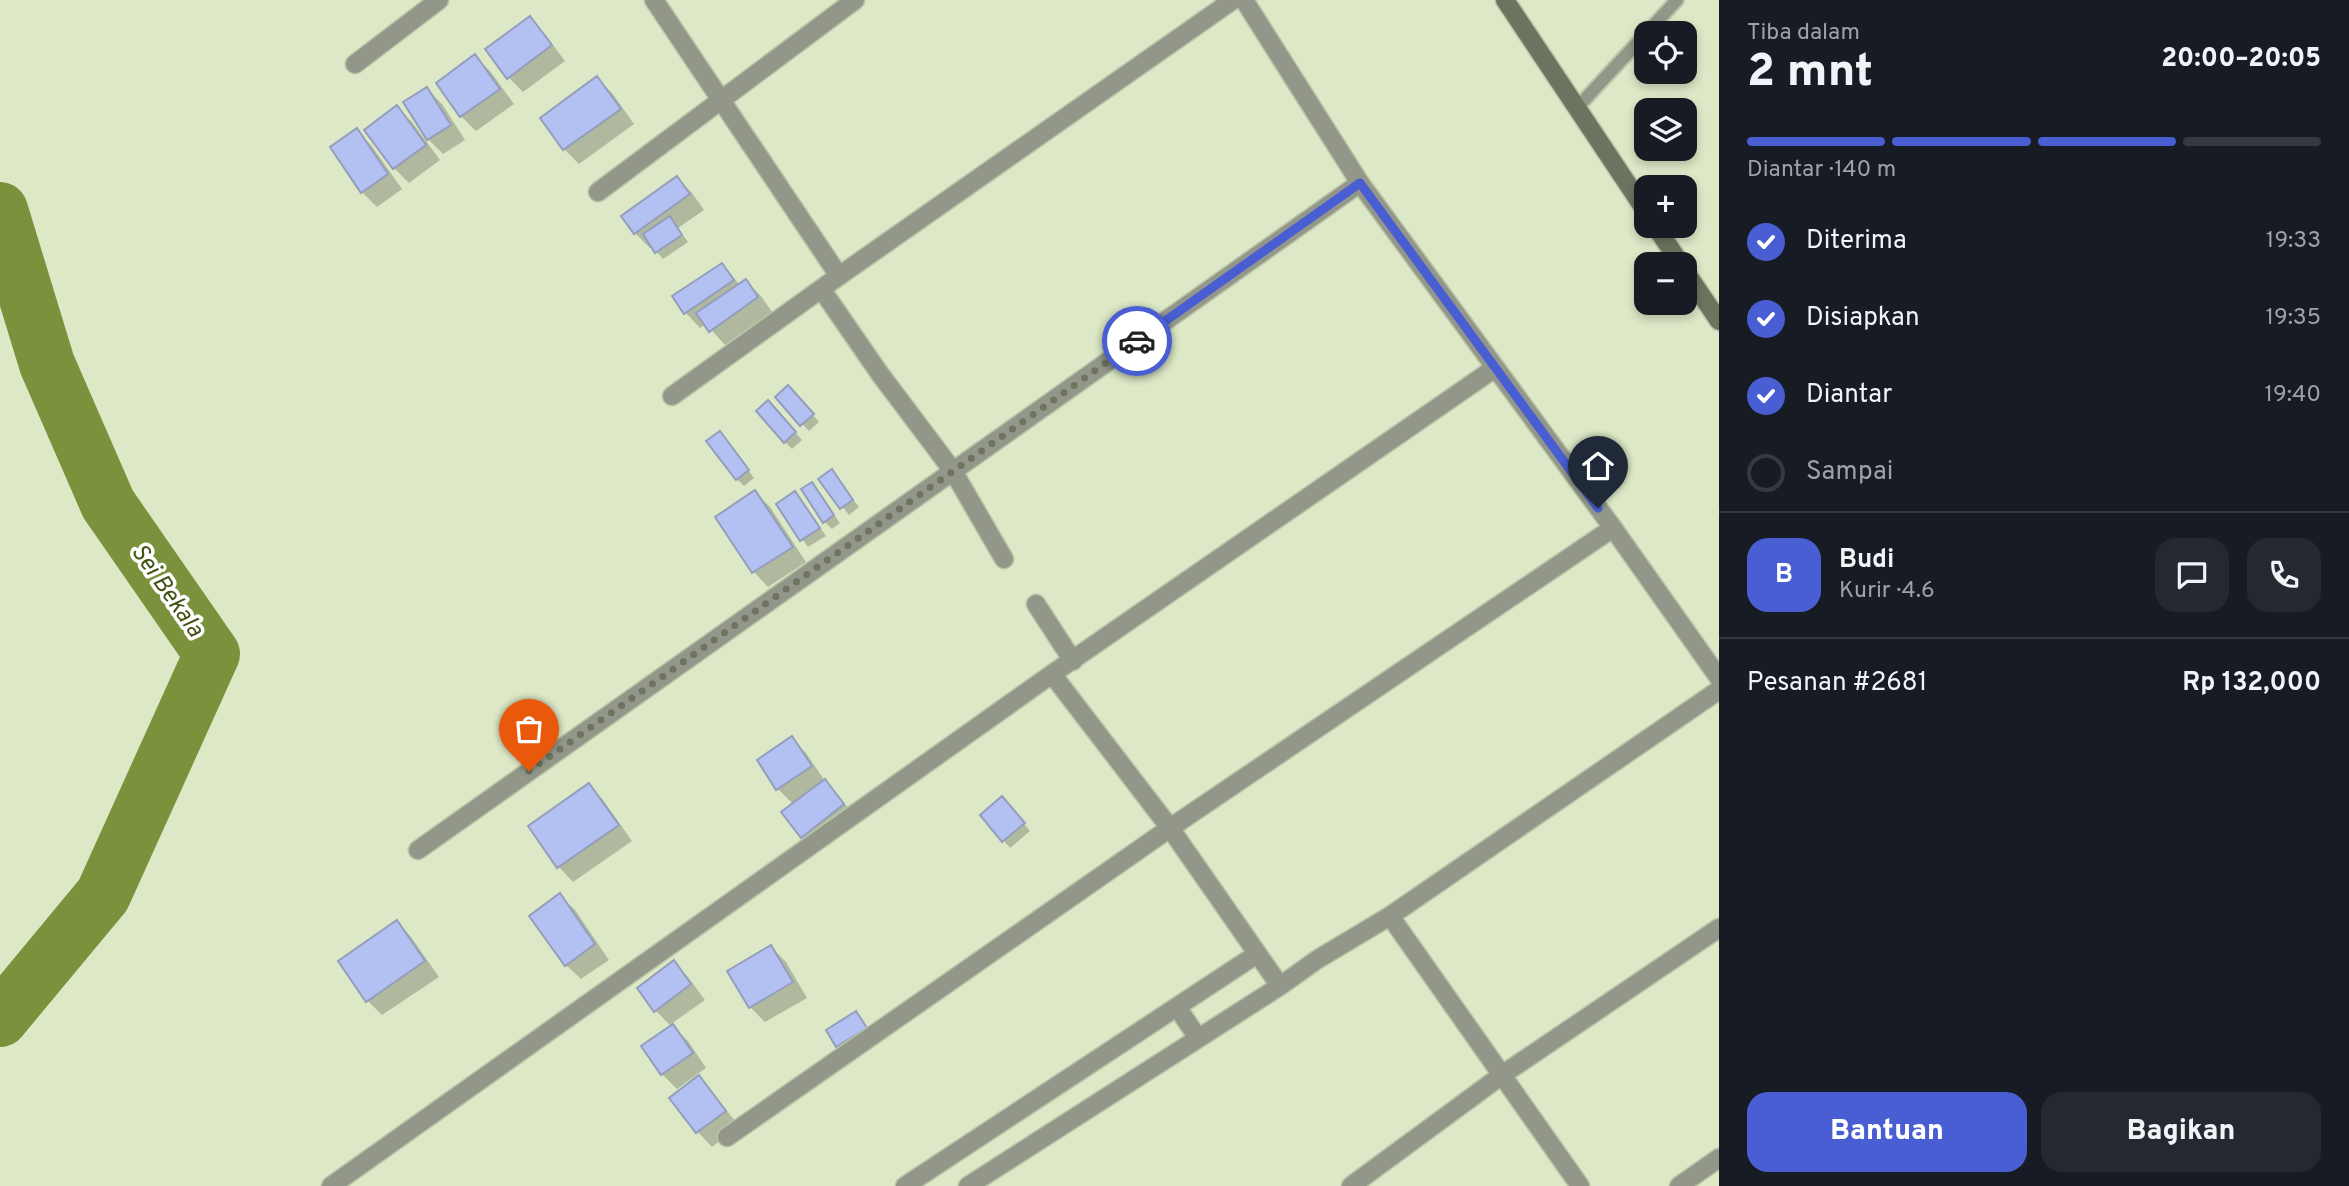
<!DOCTYPE html>
<html lang="id">
<meta charset="utf-8">
<style>
:root{--surface:#171b24;--page:#242831;--text:#f1f3f6;--muted:#9ea1a6;--line:#363941;--accent:#495ed2}
body{margin:0;font-family:Overpass,sans-serif;background:var(--page);color:var(--text);height:100vh;display:flex;flex-direction:column;font-size:26px;white-space:nowrap}
*{box-sizing:border-box;margin:0}
p{font-size:23px;color:var(--muted)}
.icon{flex:none;width:38px;height:38px;fill:none;stroke:currentColor;stroke-width:2;stroke-linecap:round;stroke-linejoin:round}
.map{position:relative;flex:1;overflow:hidden}
.sheet{display:flex;flex-direction:column;background:var(--surface);width:630px}
.sheet>*{flex:none}
.buttons{position:absolute;left:1634px;top:21px;display:grid;gap:14px}
.buttons a{display:grid;place-items:center;width:63px;height:63px;border-radius:14px;background:var(--surface);box-shadow:0 4px 10px #0003;font-size:35px}
.pin{position:absolute;display:grid;place-items:center;width:60px;height:60px;color:#fff;margin:-72px -30px;border-radius:50% 50% 50% 0;rotate:-45deg;box-shadow:0 0 7px #0007}
.pin .icon{rotate:45deg}
.courier{position:absolute;display:grid;place-items:center;width:70px;height:70px;margin:-35px;border:5px solid #495ed2;border-radius:50%;background:#fff;color:#222;box-shadow:0 2px 9px #0007}
.summary em{font-style:normal;font-weight:800}
.summary div{display:flex;flex-direction:column-reverse}
.summary{display:flex;align-items:center;justify-content:space-between;height:119px;padding:0 28px}
h1{font-size:46px;font-weight:800;line-height:52px}
.bar{display:grid;grid-template-columns:repeat(4,1fr);gap:10px 7px;align-content:center;height:84px;padding:0 28px}
.bar i{height:9px;border-radius:5px;background:var(--line)}
.bar .active{background:var(--accent)}
.bar p{grid-column:span 4}
.line{display:flex;align-items:center;gap:18px;padding:0 28px;border-top:2px solid var(--line)}
.line div{flex:1}
.round{display:grid;place-items:center;flex:none;width:74px;height:74px;border-radius:21px;background:var(--page)}
ol{padding:0 28px;list-style:none}
li{display:flex;align-items:center;gap:21px;height:77px}
li p{margin-inline-start:auto}
li .icon{padding:7px;border-radius:50%;background:var(--accent);color:#fff;stroke-width:4}
li:last-child{color:var(--muted)}
li i{width:38px;height:38px;border:4px solid var(--line);border-radius:50%}
.primary-button{display:flex;gap:14px;margin-top:auto;padding:14px 28px}
.primary-button a{flex:1;height:80px;border-radius:21px;background:var(--accent);color:#fff;font-size:28px;font-weight:800;line-height:80px;text-align:center}
.primary-button a+a{background:var(--page);color:var(--text)}
main{display:flex;flex:1;min-height:0}
.map>svg:first-child{display:block}
.shadow{fill:#0003}
.lines{fill:none;stroke-linecap:round;stroke-linejoin:round}
.river{stroke:#7a923b;stroke-width:56}
.building{fill:#b2c1f1;stroke:#949ebc;stroke-width:2}
.lane-casing{stroke:#bac4a7;stroke-width:16}
.street-casing{stroke:#bac4a7;stroke-width:21}
.secondary-casing{stroke:#bac4a7;stroke-width:21}
.lane{stroke:#929789;stroke-width:12}
.street{stroke:#929789;stroke-width:18}
.secondary{stroke:#6c735f;stroke-width:18}
.done{stroke:#6e7460;stroke-width:7;stroke-dasharray:0 12.6}
.route{stroke:#495ed2;stroke-width:9}
.labels{text-anchor:middle;stroke-width:7;stroke-linejoin:round;paint-order:stroke}
.water-label{font-size:24px;font-style:italic;fill:#425213;stroke:#fff}
</style>
<main>
<div class="map">
<svg width="1719" height="1186" viewBox="0 0 1719 1186">
<rect width="100%" height="100%" fill="#dce8c6"/>
<!-- shadow -->
<path class="shadow" d="M529,18L544,33L565,61L523,92L508,77Z
M475,57L490,71L514,104L476,131L461,116Z
M597,78L612,93L634,124L579,164L564,149L542,118Z
M427,89L442,104L465,140L443,154L428,139Z
M397,108L412,122L440,160L409,183L394,168Z
M357,131L371,145L402,189L377,207L362,192Z
M677,178L692,193L704,210L678,228L688,242L663,259L652,246L650,248L635,233Z
M722,265L740,285L746,281L761,296L772,312L725,345L706,324L700,328L686,313L675,296Z
M795,394L819,422L809,431L777,397Z
M775,409L802,440L792,449L785,442Z
M726,440L754,478L744,486L737,479Z
M832,472L859,507L849,515L821,479Z
M812,484L840,523L832,529L825,522Z
M755,492L770,507L806,562L768,587L754,572L717,518Z
M795,493L826,536L808,547L778,505Z
M792,739L806,753L825,781L858,819L817,851L802,837L794,805L778,789Z
M589,785L603,800L632,841L573,882L559,867L530,826Z
M1009,805L1030,831L1010,848L982,815Z
M560,896L575,910L609,960L581,979L566,965Z
M397,922L411,937L439,977L382,1015L368,1001Z
M771,947L786,962L807,998L765,1022L750,1007Z
M674,963L688,977L705,1000L671,1024L688,1041L706,1068L677,1089L662,1074L672,1027L655,1010Z
M855,1013L872,1035L845,1053L828,1031Z
M699,1078L713,1093L739,1126L712,1147L698,1132Z"/>
<g class="lines">
<!-- river -->
<path class="river" d="M0,210L47,364L108,504L212,654L103,895L0,1019"/>
</g>
<!-- building -->
<path class="building" d="M530,16L552,45L507,79L485,49Z
M475,54L500,89L460,117L436,83Z
M597,76L621,109L563,150L540,118Z
M427,87L451,125L427,140L403,102Z
M397,105L426,145L393,169L364,130Z
M357,128L388,174L361,193L330,147Z
M677,176L690,194L634,234L621,216Z
M670,216L682,235L655,253L643,234Z
M722,263L734,280L684,314L672,296Z
M746,279L758,297L709,332L696,313Z
M788,385L814,414L800,426L775,397Z
M768,400L796,432L784,443L756,411Z
M720,431L749,470L736,480L706,441Z
M832,469L853,500L840,509L818,479Z
M812,482L834,515L823,523L801,489Z
M755,490L793,547L752,573L715,517Z
M795,491L820,528L800,541L776,504Z
M792,736L812,766L776,790L757,760Z
M825,779L844,804L801,838L781,812Z
M589,783L619,825L557,868L528,826Z
M1002,796L1025,823L1002,842L980,815Z
M560,893L595,944L565,966L529,916Z
M397,920L425,961L366,1002L338,961Z
M771,945L793,982L749,1008L727,971Z
M674,960L691,984L654,1012L637,988Z
M856,1011L867,1028L836,1047L826,1030Z
M673,1024L693,1053L661,1075L641,1046Z
M699,1075L726,1111L696,1133L669,1098Z"/>
<g class="lines">
<defs>
<path id="lane" d="M1576,109L1677,0"/>
<path id="street" d="M654,0L839,276
M1244,0L1360,183L1613,528L1719,678
M355,64L439,0
M598,192L855,0
M822,290L880,374L953,471L1004,559
M672,396L839,276L1233,0
M1036,604L1073,661
M1052,674L1170,828L1280,986L1318,959L1390,916L1719,690
M418,850L1360,183
M1390,916L1580,1186
M1177,1007L1198,1038
M727,1137L1170,828L1613,528
M331,1186L1052,674L1495,368
M905,1186L1257,954
M968,1186L1280,986
M1351,1186L1502,1075L1719,928
M1679,1186L1719,1158"/>
<path id="secondary" d="M1505,0L1647,213
M1655,226L1681,264
M1685,271L1719,321"/>
</defs>
<!-- lane casing -->
<use href="#lane" class="lane-casing"/>
<!-- street casing -->
<use href="#street" class="street-casing"/>
<!-- secondary casing -->
<use href="#secondary" class="secondary-casing"/>
<!-- lane -->
<use href="#lane" class="lane"/>
<!-- street -->
<use href="#street" class="street"/>
<!-- secondary -->
<use href="#secondary" class="secondary"/>
</g>
<g class="lines">
<!-- done -->
<path class="done" d="M529,771L1137,341"/>
<!-- route -->
<path class="route" d="M1137,341L1360,183L1598,508"/>
</g>
<g class="labels">
<!-- water labels -->
<g class="water-label">
<text transform="translate(168 590) rotate(55)" y="8">Sei Bekala</text>
</g>
</g>
</svg>
<div class="buttons">
<a><svg class="icon" aria-label="locate" viewBox="0 0 24 24"><circle cx="12" cy="12" r="6"/><path d="M12 2v4M12 18v4M2 12h4M18 12h4"/></svg></a>
<a><svg class="icon" aria-label="layers" viewBox="0 0 24 24"><path d="M12 4l9 5-9 5-9-5zM3 14l9 5 9-5"/></svg></a>
<a>+</a>
<a>−</a>
</div>
<div class="pin" style="left:529px;top:771px;background:#ea580c"><svg class="icon" aria-label="bag" viewBox="0 0 24 24"><path d="M5 8h14l-1 12H6zM9 8a3 3 0 0 1 6 0"/></svg></div>
<div class="pin" style="left:1598px;top:508px;background:#1f2937"><svg class="icon" aria-label="home" viewBox="0 0 24 24"><path d="M3 11l9-7 9 7M6 9v11h12V9"/></svg></div>
<div class="courier" style="left:1137px;top:341px"><svg class="icon" aria-label="car" viewBox="0 0 24 24"><path d="M5 17H2v-5l4-1 3-4h7l3 4 3 1v5h-3M9 17h6M6 11h13"/><circle cx="7" cy="17" r="2"/><circle cx="17" cy="17" r="2"/></svg></div>
</div>
<section class="sheet">
<div class="summary"><div><h1>2 mnt</h1><p>Tiba dalam</p></div><em>20:00–20:05</em></div>
<div class="bar"><i class="active"></i><i class="active"></i><i class="active"></i><i></i><p>Diantar · 140 m</p></div>
<ol>
<li><svg class="icon" aria-label="check" viewBox="0 0 24 24"><path d="M5 12l5 5 9-10"/></svg>Diterima<p>19:33</p></li>
<li><svg class="icon" aria-label="check" viewBox="0 0 24 24"><path d="M5 12l5 5 9-10"/></svg>Disiapkan<p>19:35</p></li>
<li><svg class="icon" aria-label="check" viewBox="0 0 24 24"><path d="M5 12l5 5 9-10"/></svg>Diantar<p>19:40</p></li>
<li><i></i>Sampai</li>
</ol>
<div class="line" style="height:126px"><b class="round" style="background:var(--accent);color:#fff">B</b><div><b>Budi</b><p>Kurir · 4.6</p></div><a class="round"><svg class="icon" aria-label="chat" viewBox="0 0 24 24"><path d="M4 5h16v11H9l-5 4z"/></svg></a><a class="round"><svg class="icon" aria-label="phone" viewBox="0 0 24 24"><path d="M5 4h4l2 5-3 2q2 4 5 5l2-3 5 2v4C11 20 4 13 5 4z"/></svg></a></div>
<div class="line" style="height:91px"><div>Pesanan #2681</div><b>Rp 132,000</b></div>
<div class="primary-button"><a>Bantuan</a><a>Bagikan</a></div>
</section>
</main>
